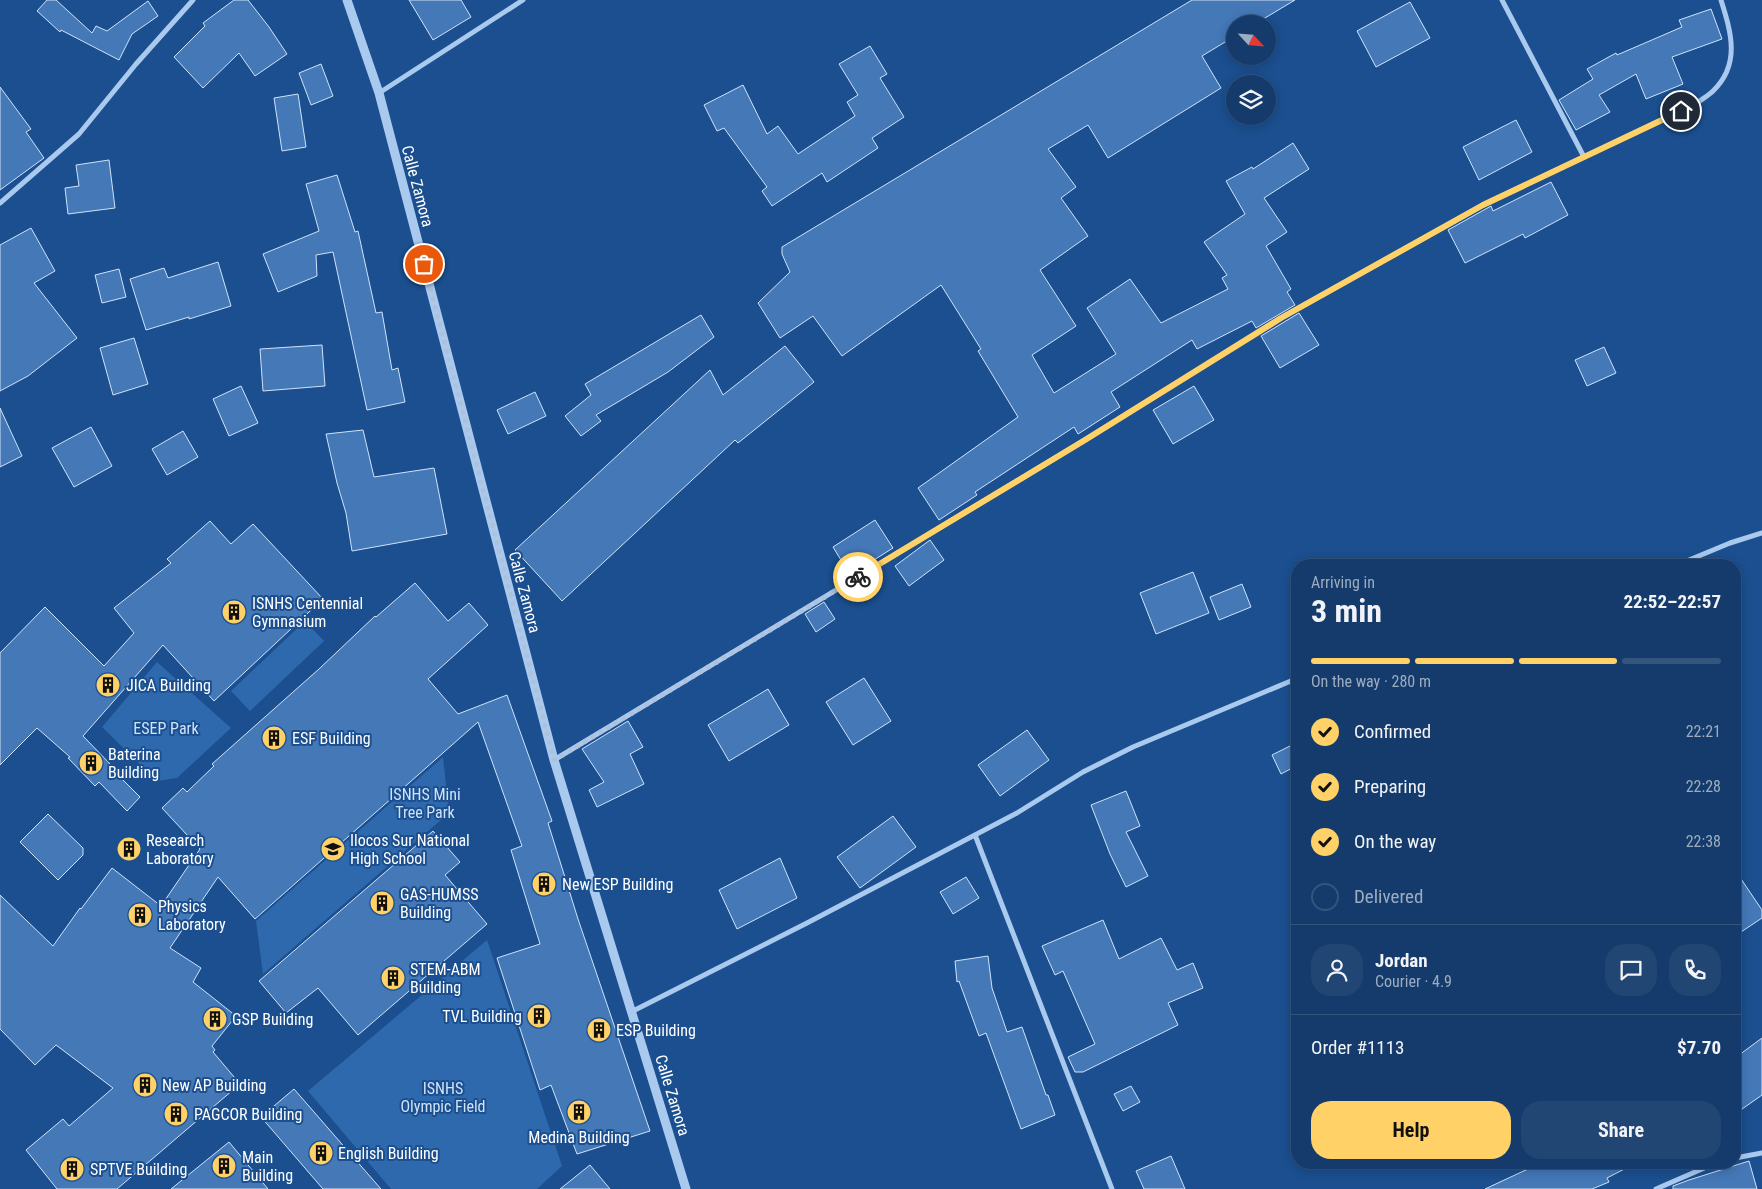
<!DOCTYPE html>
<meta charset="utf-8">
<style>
:root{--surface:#143b6b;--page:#214673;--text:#f1f3f6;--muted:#9dadc1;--line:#33557e;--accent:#ffd166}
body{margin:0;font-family:"Roboto Condensed",sans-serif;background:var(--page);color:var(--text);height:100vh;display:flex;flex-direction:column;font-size:19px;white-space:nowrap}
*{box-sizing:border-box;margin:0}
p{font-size:16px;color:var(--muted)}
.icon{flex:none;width:28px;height:28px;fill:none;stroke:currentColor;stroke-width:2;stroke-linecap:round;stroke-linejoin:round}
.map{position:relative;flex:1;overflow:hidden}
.panel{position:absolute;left:1291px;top:559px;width:450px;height:610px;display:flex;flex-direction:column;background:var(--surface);border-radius:20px;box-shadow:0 2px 12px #0003,0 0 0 1px var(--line)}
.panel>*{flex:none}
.needle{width:32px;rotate:116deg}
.buttons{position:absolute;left:1226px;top:15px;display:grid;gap:10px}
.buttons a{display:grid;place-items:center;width:50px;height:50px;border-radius:50%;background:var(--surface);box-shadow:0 2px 12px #0003,0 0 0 1px var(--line);font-size:25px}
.pin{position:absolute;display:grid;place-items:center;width:42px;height:42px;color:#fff;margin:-21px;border:2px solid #fff;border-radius:50%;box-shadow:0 1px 5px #0007}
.courier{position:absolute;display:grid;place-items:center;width:50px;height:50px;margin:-25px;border:4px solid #ffd166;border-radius:50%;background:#fff;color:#222;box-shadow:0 1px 6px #0007}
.head em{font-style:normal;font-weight:700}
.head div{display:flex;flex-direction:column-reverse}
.head{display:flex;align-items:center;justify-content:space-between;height:85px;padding:0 20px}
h1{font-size:32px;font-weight:700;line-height:38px}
.bar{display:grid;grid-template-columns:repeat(4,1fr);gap:8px 5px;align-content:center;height:60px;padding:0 20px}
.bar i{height:6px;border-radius:4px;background:var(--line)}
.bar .on{background:var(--accent)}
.bar p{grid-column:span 4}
.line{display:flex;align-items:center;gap:12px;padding:0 20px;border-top:1px solid var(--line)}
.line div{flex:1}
.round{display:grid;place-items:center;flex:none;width:52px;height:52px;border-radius:20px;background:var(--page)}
ol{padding:0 20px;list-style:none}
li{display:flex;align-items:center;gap:15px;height:55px}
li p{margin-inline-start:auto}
li .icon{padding:5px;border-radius:50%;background:var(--accent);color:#111;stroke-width:4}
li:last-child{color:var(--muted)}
li i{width:28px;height:28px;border:2px solid var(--line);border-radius:50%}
.button{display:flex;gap:10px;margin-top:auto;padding:10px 20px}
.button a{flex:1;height:58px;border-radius:20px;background:var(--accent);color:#111;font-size:20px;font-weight:700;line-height:58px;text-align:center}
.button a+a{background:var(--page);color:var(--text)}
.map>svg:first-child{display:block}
.green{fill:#2e69ad}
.building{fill:#4478b7;stroke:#cfe3fa}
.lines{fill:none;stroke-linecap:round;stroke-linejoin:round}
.minor{stroke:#a9c9ee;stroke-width:5}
.tertiary{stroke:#a9c9ee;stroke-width:9}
.done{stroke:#afc1d8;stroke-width:5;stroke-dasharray:0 9}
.route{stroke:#ffd166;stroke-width:6}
.labels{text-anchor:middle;stroke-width:4;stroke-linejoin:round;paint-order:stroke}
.street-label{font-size:16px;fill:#fff;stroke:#1b4f8f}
.poi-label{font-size:16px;fill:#fff;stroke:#1b4f8f;text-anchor:start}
.park-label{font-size:16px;fill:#cfe3fa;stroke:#1b4f8f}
</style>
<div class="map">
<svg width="1762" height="1189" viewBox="0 0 1762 1189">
<rect width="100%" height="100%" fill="#1b4f8f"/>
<!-- green -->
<path class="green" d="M305,621L324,641L250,711L231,691Z
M157,662L231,728L177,778L157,781L102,727Z
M443,757L449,813L263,974L256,921Z
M487,940L562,1166L537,1189H391L308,1091Z"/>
<!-- building -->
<path class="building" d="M47,0H56L92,33L96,26L107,31L148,1L158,16L132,34L119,60L61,30L60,32L37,11Z
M234,0H248L269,27L287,54L255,76L239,53L203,88L174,57L205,26L203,23Z
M409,0H461L471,17L433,40Z
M1192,0H1295L1255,24H1235V36L1202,56L1221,88L1108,158L1088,125L1048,149L1076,187L1061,198L1088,236L1040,270L1076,326L1032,355L1054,393L1116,354L1087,308L1130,279L1161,323L1228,289L1222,278L1227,275L1204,242L1245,214L1226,181L1252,167L1253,169L1293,143L1309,169L1264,198L1287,232L1266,246L1291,289L1287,292L1295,305L1256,328L1252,321L1197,349L1192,340L1111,392L1120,407L1078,434L1074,427L975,492L977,495L939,520L918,488L1018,417L978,351L981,349L941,285L842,356L813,316L780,338L758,303L790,272L782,254V247Z
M1410,2L1430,38L1376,67L1357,31Z
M1711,9L1722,39L1672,57L1683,84L1646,99L1636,74L1599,95L1610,112L1576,130L1559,100L1593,79L1587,69L1616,53L1617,55L1682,27L1679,20Z
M870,46L887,74L880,78L904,117L872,138L878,148L827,182L822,173L772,206L762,191L767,187L724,128L717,131L704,105L743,85L767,134L778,126L798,154L855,116L847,102L858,95L839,64Z
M321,64L333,96L311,105L299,73Z
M0,87L31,129L26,132L44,158L0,190Z
M298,94L306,147L282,151L274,98Z
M1516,120L1532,152L1479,180L1463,147Z
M109,160L115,208L68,214L65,188L79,186L76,165Z
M337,175L355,232L358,231L376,313L382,312L392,370L398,368L405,402L367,410L333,252L316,255L317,276L278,292L263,254L319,231L306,184Z
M1551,182L1568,215L1525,238L1523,234L1465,263L1448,230L1491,206L1493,211Z
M31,228L55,271L34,283L77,338L28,376L0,391V245Z
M218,262L231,306L189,319V317L146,330L130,279L164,268L168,278Z
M119,269L126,297L102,303L95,275Z
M1299,313L1319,345L1280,368L1261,336Z
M701,315L714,337L668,372L596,415L601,421L581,436L565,416L591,395L585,384Z
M134,338L148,384L113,395L100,348Z
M322,345L325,386L263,391L260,349Z
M785,346L814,382L738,443L735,440L562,601L515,550L710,370L723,395Z
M1604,347L1616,373L1587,386L1575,360Z
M241,386L258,423L229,436L213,399Z
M1194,386L1214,420L1173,444L1153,410Z
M535,392L546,416L508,434L497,410Z
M0,408L22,456L0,467Z
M91,427L112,466L74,487L52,448Z
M363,430L374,477L434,468L447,534L352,551L346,513L337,483L326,434Z
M183,431L198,457L167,475L152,449Z
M875,520L893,548L850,575L833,547Z
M210,521L231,544L253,524L323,599L214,701L163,645L83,736L113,767L112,769L140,797L127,811L99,782L95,786L68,758L70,757L37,728L0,765V653L45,607L104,666L134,633L114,608L171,563L167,559Z
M930,540L944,560L909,586L895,566Z
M1193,572L1209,613L1156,634L1140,593Z
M415,583L448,621L469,603L488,625L428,679L458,714L507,695L552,821L548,823L578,919L650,1131L577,1154L551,1085L540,1090L497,958L540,944L511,850L522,846L478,722L255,919L218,877L170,948L201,968L193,982L236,1016L212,1046L215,1050L213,1052L240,1084L117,1189H57L26,1150L63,1119L69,1126L113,1088L56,1045L35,1065L0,1029V895L53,946L80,908L81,909L112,868L161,906L200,849L162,808L183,788L187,792L214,766L212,764L319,669L375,616L376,617Z
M1242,584L1251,607L1219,620L1210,597Z
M824,602L835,619L816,632L805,614Z
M864,678L891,721L853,745L826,702Z
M768,689L789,725L729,761L708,725Z
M628,721L643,747L630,754L644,784L597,807L589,790L604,782L582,749Z
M1027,730L1049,760L1000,796L978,765Z
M1298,742V765L1281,774L1272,755Z
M1126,791L1140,826L1126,832L1148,876L1126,887L1110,854L1091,805Z
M48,814L83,848V855L58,880L20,842Z
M893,816L916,847L860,888L837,857Z
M433,831L460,862L445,875L487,924L358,1035L318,988L286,1013L259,981Z
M780,858L797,898L737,929L719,890Z
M1735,870L1762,910V918L1735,936Z
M966,877L979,898L953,914L940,892Z
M1103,920L1119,959L1161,938L1177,970L1193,963L1203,988L1168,1003L1178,1025L1083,1072H1075L1068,1057L1095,1044L1063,971L1055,975L1042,946Z
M988,956L992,988L1007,1032L1022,1027L1046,1095H1048L1055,1115L1021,1129L986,1033L979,1036L959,981L957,982L955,961Z
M1762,1038V1095L1735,1114V1058Z
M1131,1086L1140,1102L1123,1111L1114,1094Z
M294,1089L381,1189H323L261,1117Z
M229,1142L268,1189H171Z
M1171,1156L1185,1189H1144L1136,1171Z
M1749,1161L1757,1189H1673V1186L1689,1180Z
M1543,1162H1638L1607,1178L1609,1182L1592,1189H1485Z
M590,1165L610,1189H560Z"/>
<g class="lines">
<!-- minor -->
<path class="minor" d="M1502,0L1584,157
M379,93L523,0
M0,203L79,134L136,64L193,0
M1677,565L1730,543L1762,533
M554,760L1085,440L1281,318L1483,205L1697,103C1702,99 1708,96 1713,91C1741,64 1731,32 1721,0
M975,835L1112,1189
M631,1012L807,923L1017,813L1083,772L1133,747L1298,678
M1735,1158L1762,1153
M1656,1189L1718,1162"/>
<!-- tertiary -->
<path class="tertiary" d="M347,0L379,93L554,760L686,1189"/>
</g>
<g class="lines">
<!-- done -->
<path class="done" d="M424,264L554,760L858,577"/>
<!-- route -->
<path class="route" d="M858,577L1085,440L1281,318L1483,205L1681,111"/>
</g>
<!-- icons -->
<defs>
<symbol id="building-disc" viewBox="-11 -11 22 22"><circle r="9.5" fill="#ffd166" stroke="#1b4f8f"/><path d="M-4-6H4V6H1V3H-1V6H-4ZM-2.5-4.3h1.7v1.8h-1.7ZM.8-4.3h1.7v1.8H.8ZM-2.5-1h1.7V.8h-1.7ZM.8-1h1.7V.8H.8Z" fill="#111"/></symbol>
<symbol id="school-disc" viewBox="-11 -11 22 22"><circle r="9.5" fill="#ffd166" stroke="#1b4f8f"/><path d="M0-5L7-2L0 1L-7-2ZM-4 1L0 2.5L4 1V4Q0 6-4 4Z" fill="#111"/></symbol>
</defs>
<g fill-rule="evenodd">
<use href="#building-disc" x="220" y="598" width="28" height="28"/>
<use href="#building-disc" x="94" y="671" width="28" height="28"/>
<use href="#building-disc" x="260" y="724" width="28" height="28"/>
<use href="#building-disc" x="77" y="749" width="28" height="28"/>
<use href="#building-disc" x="115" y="835" width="28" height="28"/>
<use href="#school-disc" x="319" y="835" width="28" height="28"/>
<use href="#building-disc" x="530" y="870" width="28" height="28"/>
<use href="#building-disc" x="368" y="889" width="28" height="28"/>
<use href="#building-disc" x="126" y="901" width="28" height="28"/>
<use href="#building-disc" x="379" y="964" width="28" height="28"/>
<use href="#building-disc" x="525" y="1002" width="28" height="28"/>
<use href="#building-disc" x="201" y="1005" width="28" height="28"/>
<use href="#building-disc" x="585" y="1016" width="28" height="28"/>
<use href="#building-disc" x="131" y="1071" width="28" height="28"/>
<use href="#building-disc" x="565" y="1098" width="28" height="28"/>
<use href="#building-disc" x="162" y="1100" width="28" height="28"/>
<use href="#building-disc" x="307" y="1139" width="28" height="28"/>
<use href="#building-disc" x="210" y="1152" width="28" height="28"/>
<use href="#building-disc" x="58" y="1155" width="28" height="28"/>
</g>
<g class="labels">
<!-- street labels -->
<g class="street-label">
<text transform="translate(418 186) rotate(75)" y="6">Calle Zamora</text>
<text transform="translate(525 592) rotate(75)" y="6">Calle Zamora</text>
<text transform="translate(673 1095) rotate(73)" y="6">Calle Zamora</text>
</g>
<!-- poi labels -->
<g class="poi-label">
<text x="252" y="609">ISNHS Centennial<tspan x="252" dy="18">Gymnasium</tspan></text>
<text x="126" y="691">JICA Building</text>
<text x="292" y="744">ESF Building</text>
<text x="108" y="760">Baterina<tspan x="108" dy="18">Building</tspan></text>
<text x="146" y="846">Research<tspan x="146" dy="18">Laboratory</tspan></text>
<text x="350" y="846">Ilocos Sur National<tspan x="350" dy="18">High School</tspan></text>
<text x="562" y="890">New ESP Building</text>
<text x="400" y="900">GAS-HUMSS<tspan x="400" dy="18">Building</tspan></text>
<text x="158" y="912">Physics<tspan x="158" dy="18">Laboratory</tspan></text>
<text x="410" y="975">STEM-ABM<tspan x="410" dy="18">Building</tspan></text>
<text x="522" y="1022" text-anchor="end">TVL Building</text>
<text x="232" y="1025">GSP Building</text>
<text x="616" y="1036">ESP Building</text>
<text x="162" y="1091">New AP Building</text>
<text x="194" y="1120">PAGCOR Building</text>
<text x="579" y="1143" text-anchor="middle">Medina Building</text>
<text x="338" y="1159">English Building</text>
<text x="242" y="1163">Main<tspan x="242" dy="18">Building</tspan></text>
<text x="90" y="1175">SPTVE Building</text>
</g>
<!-- park labels -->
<g class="park-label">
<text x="166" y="734">ESEP Park</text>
<text x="425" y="800">ISNHS Mini<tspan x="425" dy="18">Tree Park</tspan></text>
<text x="443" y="1094">ISNHS<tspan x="443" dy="18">Olympic Field</tspan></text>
</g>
</g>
</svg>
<div class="buttons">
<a><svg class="needle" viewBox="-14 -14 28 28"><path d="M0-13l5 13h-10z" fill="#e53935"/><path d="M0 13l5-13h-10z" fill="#9dadc1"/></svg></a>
<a><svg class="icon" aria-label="layers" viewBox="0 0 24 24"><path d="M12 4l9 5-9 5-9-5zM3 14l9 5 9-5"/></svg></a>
</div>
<div class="pin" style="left:424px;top:264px;background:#ea580c"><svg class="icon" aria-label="bag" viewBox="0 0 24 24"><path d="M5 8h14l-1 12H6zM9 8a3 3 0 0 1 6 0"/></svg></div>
<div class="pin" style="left:1681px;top:111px;background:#1f2937"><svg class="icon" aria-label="home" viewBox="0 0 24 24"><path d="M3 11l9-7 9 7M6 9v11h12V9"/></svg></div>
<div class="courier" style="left:858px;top:577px"><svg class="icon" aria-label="bike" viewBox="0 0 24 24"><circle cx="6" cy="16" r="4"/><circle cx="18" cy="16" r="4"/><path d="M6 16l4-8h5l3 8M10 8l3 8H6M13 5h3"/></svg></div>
<section class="panel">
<div class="head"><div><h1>3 min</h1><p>Arriving in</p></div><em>22:52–22:57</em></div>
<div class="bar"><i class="on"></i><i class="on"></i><i class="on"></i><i></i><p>On the way · 280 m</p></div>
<ol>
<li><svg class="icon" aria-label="check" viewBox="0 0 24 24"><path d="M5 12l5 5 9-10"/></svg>Confirmed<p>22:21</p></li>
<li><svg class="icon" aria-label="check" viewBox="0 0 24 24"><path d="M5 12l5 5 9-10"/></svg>Preparing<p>22:28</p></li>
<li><svg class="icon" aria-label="check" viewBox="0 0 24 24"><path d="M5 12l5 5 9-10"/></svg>On the way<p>22:38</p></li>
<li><i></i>Delivered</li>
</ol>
<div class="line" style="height:90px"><a class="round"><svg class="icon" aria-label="person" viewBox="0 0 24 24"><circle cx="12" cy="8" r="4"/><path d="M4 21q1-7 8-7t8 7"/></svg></a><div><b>Jordan</b><p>Courier · 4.9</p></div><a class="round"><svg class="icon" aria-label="chat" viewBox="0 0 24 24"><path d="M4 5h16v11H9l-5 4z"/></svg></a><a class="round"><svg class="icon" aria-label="phone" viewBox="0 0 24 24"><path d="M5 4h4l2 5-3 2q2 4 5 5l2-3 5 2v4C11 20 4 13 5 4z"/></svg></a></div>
<div class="line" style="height:65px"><div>Order #1113</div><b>$7.70</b></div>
<div class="button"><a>Help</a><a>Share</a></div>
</section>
</div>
